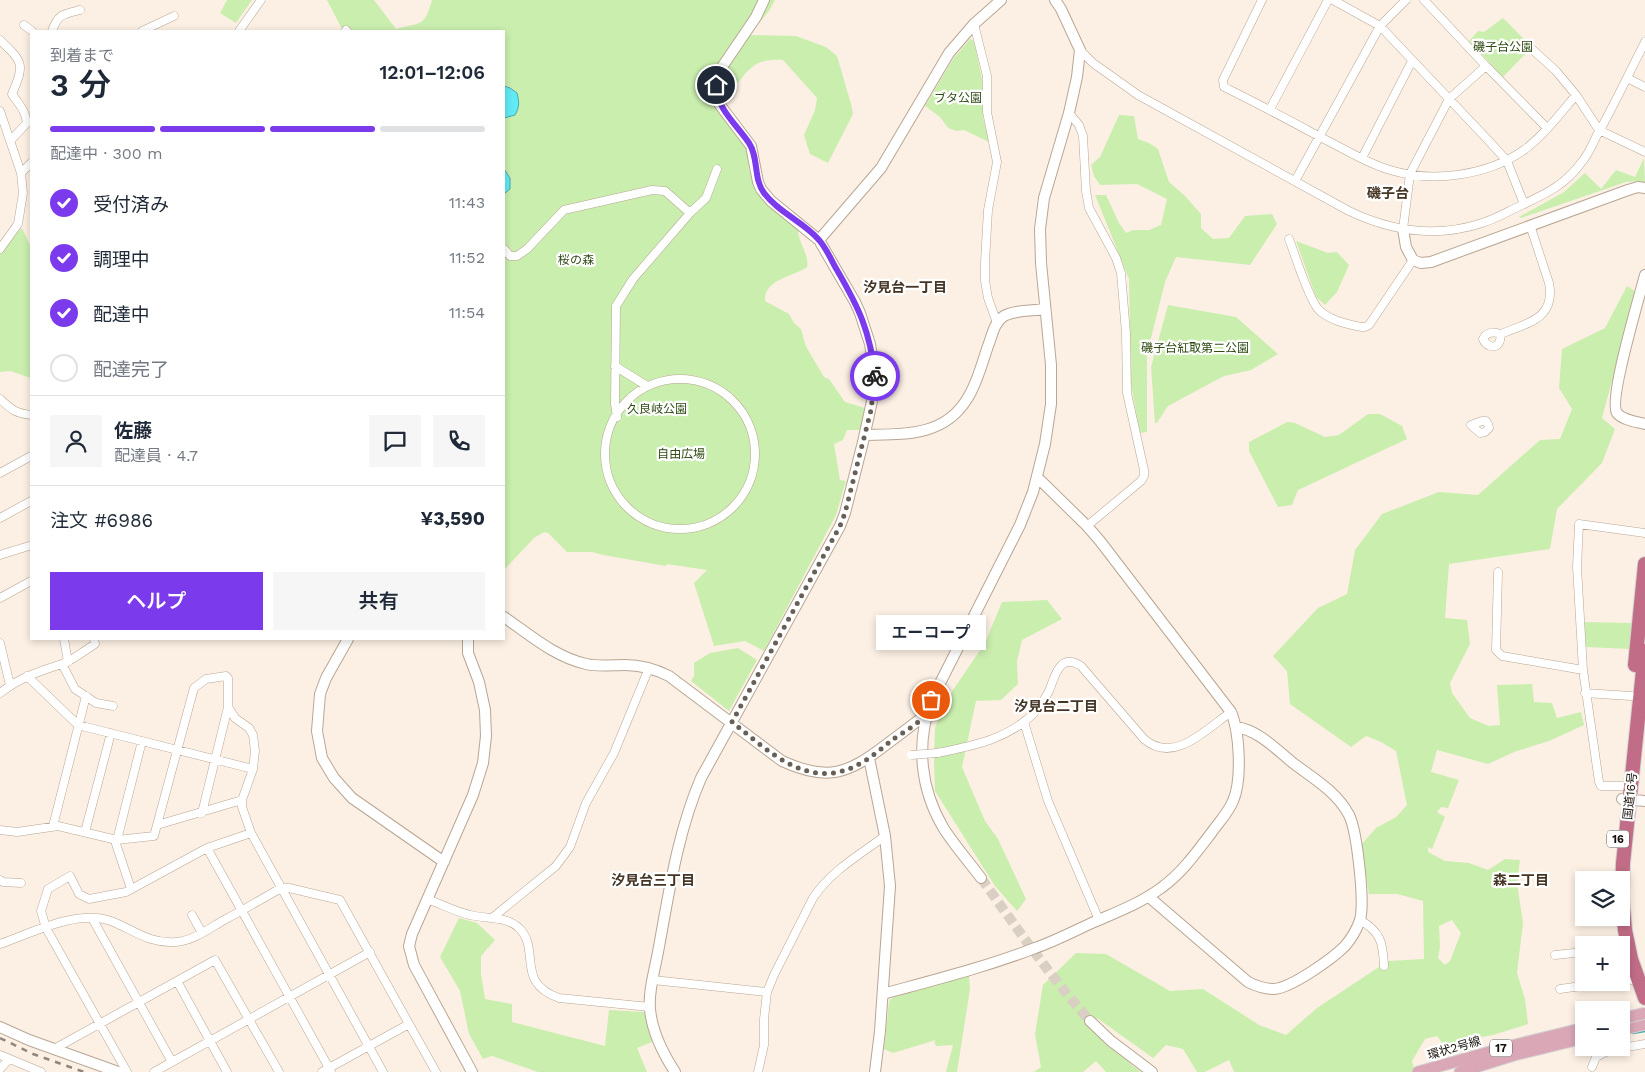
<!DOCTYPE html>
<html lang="ja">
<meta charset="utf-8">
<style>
:root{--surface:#fff;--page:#f6f6f7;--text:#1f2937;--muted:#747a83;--line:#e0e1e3;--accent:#7c3aed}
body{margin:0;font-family:"Work Sans","Noto Sans JP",sans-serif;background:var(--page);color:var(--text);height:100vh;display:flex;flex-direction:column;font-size:19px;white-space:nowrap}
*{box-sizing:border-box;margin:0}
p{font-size:16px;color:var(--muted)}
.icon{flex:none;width:28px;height:28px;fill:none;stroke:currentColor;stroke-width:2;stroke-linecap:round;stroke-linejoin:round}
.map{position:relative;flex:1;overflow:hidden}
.sheet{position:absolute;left:30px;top:30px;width:475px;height:610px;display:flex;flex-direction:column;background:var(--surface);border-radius:0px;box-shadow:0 2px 8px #0003}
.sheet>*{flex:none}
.controls{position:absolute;left:1575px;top:871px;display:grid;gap:10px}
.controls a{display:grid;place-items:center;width:55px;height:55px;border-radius:0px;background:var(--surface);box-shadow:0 2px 8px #0003;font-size:25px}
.pin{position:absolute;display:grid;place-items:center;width:42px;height:42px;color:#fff;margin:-21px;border:2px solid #fff;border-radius:50%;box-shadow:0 1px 5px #0007}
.courier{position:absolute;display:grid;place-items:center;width:50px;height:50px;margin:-25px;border:4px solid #7c3aed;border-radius:50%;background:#fff;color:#222;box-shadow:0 1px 6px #0007}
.bubble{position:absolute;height:35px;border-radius:0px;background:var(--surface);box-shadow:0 2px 8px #0003;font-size:16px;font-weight:600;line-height:35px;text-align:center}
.summary em{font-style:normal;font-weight:600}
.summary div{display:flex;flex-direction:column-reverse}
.summary{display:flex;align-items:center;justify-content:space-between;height:85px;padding:0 20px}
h1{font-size:32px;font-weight:600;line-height:38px}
.bar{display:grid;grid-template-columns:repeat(4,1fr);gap:8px 5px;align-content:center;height:60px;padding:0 20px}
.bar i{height:6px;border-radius:4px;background:var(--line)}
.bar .active{background:var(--accent)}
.bar p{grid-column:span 4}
.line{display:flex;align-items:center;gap:12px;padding:0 20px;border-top:1px solid var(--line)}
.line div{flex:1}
.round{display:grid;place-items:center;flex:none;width:52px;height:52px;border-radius:0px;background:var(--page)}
ol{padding:0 20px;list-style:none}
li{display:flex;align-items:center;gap:15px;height:55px}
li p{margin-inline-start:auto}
li .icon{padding:5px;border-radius:50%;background:var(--accent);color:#fff;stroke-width:4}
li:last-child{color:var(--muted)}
li i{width:28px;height:28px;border:2px solid var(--line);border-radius:50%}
.button{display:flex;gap:10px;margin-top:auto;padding:10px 20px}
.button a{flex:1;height:58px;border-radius:0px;background:var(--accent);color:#fff;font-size:20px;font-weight:600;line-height:58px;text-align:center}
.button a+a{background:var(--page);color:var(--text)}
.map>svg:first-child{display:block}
.green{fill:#caeeae;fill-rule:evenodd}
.water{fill:#61eaf4;stroke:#4ba9ae}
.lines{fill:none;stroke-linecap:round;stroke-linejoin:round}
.stream{stroke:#4ba9ae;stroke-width:2.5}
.secondary-tunnel{stroke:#dacfc3;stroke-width:10;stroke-dasharray:10 5;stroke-linecap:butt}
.street-casing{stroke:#b9a693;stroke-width:9}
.secondary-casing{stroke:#b9a693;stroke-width:12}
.primary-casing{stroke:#d5d4d3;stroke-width:13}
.highway-casing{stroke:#d5d4d3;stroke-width:16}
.street{stroke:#fff;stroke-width:8}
.secondary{stroke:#fff;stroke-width:10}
.primary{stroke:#daa7b7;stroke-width:11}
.highway{stroke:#c26d87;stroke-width:14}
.rail{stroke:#90867d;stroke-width:2.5;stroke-dasharray:6 6;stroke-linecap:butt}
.street-bridge-casing{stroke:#b9a693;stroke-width:9;stroke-linecap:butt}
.primary-bridge-casing{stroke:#d5d4d3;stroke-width:13;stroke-linecap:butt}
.street-bridge{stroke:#fff;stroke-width:8}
.primary-bridge{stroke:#daa7b7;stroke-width:11}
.done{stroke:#685f56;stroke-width:5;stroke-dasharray:0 9}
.route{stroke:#7c3aed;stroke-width:6}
.labels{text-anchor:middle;stroke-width:4.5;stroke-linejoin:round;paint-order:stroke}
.shield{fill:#fff;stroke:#5d5854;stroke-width:1}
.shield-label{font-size:11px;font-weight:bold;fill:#18110a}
.park-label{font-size:12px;fill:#304c14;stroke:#fff}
.street-label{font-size:12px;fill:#18110a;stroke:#fff}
.neighbourhood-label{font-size:14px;font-weight:bold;fill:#453525;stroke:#fff}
</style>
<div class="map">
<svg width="1645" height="1072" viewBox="0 0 1645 1072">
<rect width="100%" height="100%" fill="#fcf0e4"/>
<!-- green -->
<path class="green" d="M227,0H252L236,23L220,13Z
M327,0H374L396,29C421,22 424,28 432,0H775L769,11L749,35L796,36L826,47L837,56L851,104L853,114L828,163L810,154L804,135L815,110L817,98L783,60C760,59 752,63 738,83L720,63L712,73V95L746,148L749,170L755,186L798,230C798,242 810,256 807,267C793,277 764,279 765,301L789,314L794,323L801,329L805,344L808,350L824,377L829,379L845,402L865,408L860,430H847L843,440L834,444L840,480L846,481L836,515L764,651L745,641L714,646L694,583L707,570L667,564L666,566L603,555L592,552H567L548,533L544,532L534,538L504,570V31H343Z
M1503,18L1532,47L1503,77L1469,41L1478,31L1484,32Z
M970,39L974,41L982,79L983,118L989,142L964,130L957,131L948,128L940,117L925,106L953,59Z
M1119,115L1134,116L1138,139L1149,143L1158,149L1169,182L1185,196L1201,214V228L1213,239L1229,238L1245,216L1272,214L1277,224L1250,265L1176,257L1165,282L1147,354V432L1140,433L1131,384L1129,279L1095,195H1106L1119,223L1126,233L1133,230H1149L1161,225L1167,199L1137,184L1100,185L1094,176L1091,165L1100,157Z
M1644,158L1645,184L1637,181L1626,182L1521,218L1519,217L1564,192L1585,173L1601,189L1616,170L1635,177Z
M22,228L31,247V378L10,371L0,372V253L11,240L16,231H19Z
M1296,241L1328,253L1337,252L1349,265L1337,292L1325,305L1316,297Z
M1627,286L1636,292L1602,418L1615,429L1602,463L1557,509L1550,549L1449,564L1445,618L1467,620L1470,644L1450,683L1452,693L1470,718L1489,726L1500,725L1497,685L1532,684L1534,702L1552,703L1557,718L1581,712L1584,725L1549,741L1514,752L1488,764L1437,750L1431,772L1459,780L1448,808L1441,807L1437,812L1445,817L1432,849L1428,847V852L1445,861L1469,863L1488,870L1505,859L1520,860L1517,883L1523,923L1517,973L1525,999L1528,1024L1493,1035L1443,1044L1437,1036L1425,1039L1412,1061L1415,1072H1234L1229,1060L1205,1072H1197L1183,1049L1166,1045L1153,1058L1097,1018L1091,1026L1133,1066L1141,1072H1106L1096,1061L1083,1072H1034L1041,1067L1035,1034L1043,985L1076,953L1106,954L1170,991L1203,989L1259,1025L1286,1035L1317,1008L1388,961L1424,959L1423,901L1397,894H1369L1361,845L1376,828L1396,817L1407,805L1396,751L1381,742L1366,736L1351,747L1290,704L1287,671L1273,656L1318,608L1347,594L1355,550L1382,514L1439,492L1478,495L1540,440L1560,439L1572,409L1559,388L1562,349L1605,328ZM1452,920L1461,933L1450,961L1445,965L1438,958L1440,947L1439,926Z
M1168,305L1236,317L1278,354L1251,370L1224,376L1168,406L1157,423H1155L1151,367Z
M1368,414H1380L1402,426L1407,439L1298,490L1292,505L1278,507L1249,451V442L1287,422L1295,423L1325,437L1339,435Z
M1047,600L1062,619L1022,640L1017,661L1018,684L1001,700L976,701L962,767L985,821L998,839L1026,899L1017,911L995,886L935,791L934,762L935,727L953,690L985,643L1002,602Z
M1583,622L1631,623L1630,649L1586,647Z
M738,648L757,660L729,711L691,681L694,676V663L710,653Z
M459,918L477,923L495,940L481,956V974L485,999L512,1004V1022L605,1046L609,1010L644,1012L652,1042L637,1048L647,1072H538L492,1056L483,1059L469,1034L460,991L440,957Z
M969,975L970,989L957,1072H946L953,1045L936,1046L934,1042L936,1040L893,1053L884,1049L889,1002L892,998Z"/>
<!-- water -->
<path class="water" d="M504,86L510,88L517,93C519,101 520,107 515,115L504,118Z
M504,169L510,178V189L505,193H504Z"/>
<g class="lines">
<!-- stream -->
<path class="stream" d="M1633,1033L1645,1031"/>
<!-- secondary-tunnel -->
<path class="secondary-tunnel" d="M981,878C1016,927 1050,976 1090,1021"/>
<defs>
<path id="street" d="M1262,0L1223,80L1224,87C1259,104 1294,123 1328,141C1348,151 1368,164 1390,170C1433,183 1487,176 1524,150C1544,135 1560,114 1576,95
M1333,0L1380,26L1488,140L1507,161L1524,204
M1424,0L1486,66L1547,128
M974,24L987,76V112L997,162L988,210L985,262V281L988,298L997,323
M24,25L32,31
M346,30L347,31
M52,31C58,14 63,14 80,10
M142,31L174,16
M239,31L261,0
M0,40C23,62 25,64 12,94C19,105 25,109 27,123L11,140
M1080,50L1093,63L1138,95L1349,211C1391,231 1437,238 1482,223C1495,219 1507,212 1520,206C1545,194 1564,186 1581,163C1590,153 1593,141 1600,130C1616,101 1630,71 1645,42
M1533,50L1556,71L1576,95L1599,130L1645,152
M1627,78L1645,87
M1270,109L1328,0
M0,111L21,173L23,193L18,224L0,249
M1069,113L1079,125L1083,136L1086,191L1089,208L1116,258L1121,273L1126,333L1127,393L1144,470V476L1141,481L1087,526
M1362,158L1412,61
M21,173L31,163
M1295,181L1380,26L1406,0
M1403,229L1410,174L1413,168L1449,99L1486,66
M1289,239C1295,255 1308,297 1318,309C1328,320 1347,324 1361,327H1365L1369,325L1413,260
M504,249L510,256H517L527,249L564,210L652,190L665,191L690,213
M1501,334C1494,332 1487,331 1483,339C1485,345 1494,350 1499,343C1500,342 1501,335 1501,334C1527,323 1556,319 1549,283L1530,225
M615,366L647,386
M605 454a75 75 0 1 1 150 0a75 75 0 1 1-150 0Z
M0,399C12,410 15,413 31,415
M617,417L615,404L616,306L633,279L690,213L706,198L717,169
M1482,421H1486L1488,424L1489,428L1485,432L1480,433L1471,425Z
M0,473L31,456
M0,518L31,501
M0,555L29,546H31
M1498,572L1496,650L1502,656L1583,670
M0,598L31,581
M64,639L68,662
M0,643L10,685
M62,664L74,658L95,644L94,639
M27,676L78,725L253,769
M0,693C19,678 40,671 62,664L75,689L96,703L113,706
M1585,693L1631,696
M228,707L235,718L249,728L253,735L255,751L253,769L242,800V807L251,833L383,1072
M1024,722L1048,801L1099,920
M937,753C972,746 1010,739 1036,711C1041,705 1045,699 1049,691C1055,677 1059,652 1081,666L1144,739C1174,765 1206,729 1231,712
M1622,786H1601L1599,782L1583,670L1577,567L1579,524L1645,533
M157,825L194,688L206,679L226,676L228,678V707L202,813
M53,826L86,696
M0,830L17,832L58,826L117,840L154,836L157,825L242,800
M85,832L111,733
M207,848L329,1068L322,1072
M0,880L3,882L21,883
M131,889L116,844L142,741
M427,899C441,904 456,912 470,915C486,919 505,916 518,927C542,949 514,982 559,998L650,1007
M192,915L202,933
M92,918L172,1062
M492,918L556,866L570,847L586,803L614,753L649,668
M1360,920C1381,932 1383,943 1384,966
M0,944C32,933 77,909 111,921C134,930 149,944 176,942C193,941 210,928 224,920C243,910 262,899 281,888H289L340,900L409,1024
M1621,948H1622
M1555,955L1584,952
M653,980L767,992
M177,981L227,1072
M1621,981L1631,980
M1560,989L1610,982
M54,1049L215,960L279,1072
M0,1055L41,1072
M1592,1067L1596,1057L1610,1050L1645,1044
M0,1069L9,1059
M127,1072L46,928L41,911L48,889L70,876L79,894L89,899L126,892L207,848L251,833
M154,1072L370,952
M331,1072L329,1068L409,1024L436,1072
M758,1072L764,1045V1019L767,992L774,975L813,898C831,871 859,855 885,836"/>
<path id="secondary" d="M1403,229L1406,247L1413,260L1421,263L1431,262L1628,190L1638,187L1645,188
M819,240L881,168L949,53L974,24L1001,0
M1645,275C1640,295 1608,400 1617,413C1622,420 1637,422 1645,424
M865,435C903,434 944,437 967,399C977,384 982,363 988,346C992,336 994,322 1004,316C1014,310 1032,311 1045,309
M504,617C530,635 555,657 586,664C599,667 612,665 625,665C641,665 655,669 669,676L782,761C828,782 848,774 887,744C900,734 913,725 926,714
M348,639L326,678L320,694L317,731L322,758L334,778L352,798L444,862
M468,639V653L479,682L485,710L486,736L483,763L473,795L412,934L409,946L414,965L472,1072
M869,758L885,836L890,886L880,1031L875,1072
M1622,799L1645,801
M981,878C969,862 955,846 944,829C920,789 916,744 931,701L1020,525L1033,492L1045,444L1051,404V365L1041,263L1040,229L1044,198L1069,113L1077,77L1080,50L1061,9L1055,0
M1149,897L1248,982C1256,986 1264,989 1274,989C1291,988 1332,959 1345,946C1351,939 1357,929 1360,920C1365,902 1357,831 1349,815C1337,792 1313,778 1293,763C1276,749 1258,730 1236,727
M883,994C934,980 986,967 1035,948C1055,941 1074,931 1094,922C1117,912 1141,903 1161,888C1182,873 1196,853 1212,832C1219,822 1228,813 1233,801C1242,781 1240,733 1231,712L1100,541L1087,526L1038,478
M1090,1021L1111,1041L1152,1072
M0,1027L29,1040L118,1072
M675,1072C662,1052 652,1032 650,1009C648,992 655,969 658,952C669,893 677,834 701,778L840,526L845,513L863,442L874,392L875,376L870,344L860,313L855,302L819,240L771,201L761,189L758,182L751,146L720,105L716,92V85L722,67L756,17L764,0"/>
<path id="primary" d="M1621,1030L1645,1024
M1418,1072L1511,1046L1584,1028
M1460,1072L1514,1055L1584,1038"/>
<path id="highway" d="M1645,651L1623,863L1622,897L1625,930L1631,959L1645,998
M1635,665L1645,564"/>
</defs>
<!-- street casing -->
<use href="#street" class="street-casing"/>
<!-- secondary casing -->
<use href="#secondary" class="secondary-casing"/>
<!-- primary casing -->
<use href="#primary" class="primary-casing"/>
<!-- highway casing -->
<use href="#highway" class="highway-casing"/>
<!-- street -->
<use href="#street" class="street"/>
<!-- secondary -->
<use href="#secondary" class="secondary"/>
<!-- primary -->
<use href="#primary" class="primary"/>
<!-- highway -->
<use href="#highway" class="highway"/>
<!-- rail -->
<path class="rail" d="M0,1038L33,1054L84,1072"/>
<defs>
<path id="street-bridge" d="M911,755L937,753"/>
<path id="primary-bridge" d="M1621,1019L1645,1013"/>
</defs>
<!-- street-bridge casing -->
<use href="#street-bridge" class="street-bridge-casing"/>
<!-- primary-bridge casing -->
<use href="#primary-bridge" class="primary-bridge-casing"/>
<!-- street-bridge -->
<use href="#street-bridge" class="street-bridge"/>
<!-- primary-bridge -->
<use href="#primary-bridge" class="primary-bridge"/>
</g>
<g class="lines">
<!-- done -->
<path class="done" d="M875,376L871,410L845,513L840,526L732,722C770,752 810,793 861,763C872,757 882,748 892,740C902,733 918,724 926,715C929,711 930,705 931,700"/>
<!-- route -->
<path class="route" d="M716,85C716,108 737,125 749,143C759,158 753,178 764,193C779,213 804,222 819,240C827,249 831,260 837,270C859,308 870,331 875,376"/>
</g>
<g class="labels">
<!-- shield labels -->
<g class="shield">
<rect x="1607" y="830.5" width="22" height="17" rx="4"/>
<rect x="1490" y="1039.5" width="22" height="17" rx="4"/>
</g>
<g class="shield-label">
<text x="1618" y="843">16</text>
<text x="1501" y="1052">17</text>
</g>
<!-- park labels -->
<g class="park-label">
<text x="1503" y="51">磯子台公園</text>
<text x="958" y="102">ブタ公園</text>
<text x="576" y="264">桜の森</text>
<text x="1195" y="352">磯子台紅取第二公園</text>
<text x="657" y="413">久良岐公園</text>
<text x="681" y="458">自由広場</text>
</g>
<!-- street labels -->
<g class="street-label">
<text transform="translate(1630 796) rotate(-84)" y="4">国道16号</text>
<text transform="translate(1454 1048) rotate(-16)" y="4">環状2号線</text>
</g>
<!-- neighbourhood labels -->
<g class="neighbourhood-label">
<text x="1388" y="198">磯子台</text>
<text x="905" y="292">汐見台一丁目</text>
<text x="1056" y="711">汐見台二丁目</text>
<text x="653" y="885">汐見台三丁目</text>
<text x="1521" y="885">森二丁目</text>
</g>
</g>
</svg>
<div class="controls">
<a><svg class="icon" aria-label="layers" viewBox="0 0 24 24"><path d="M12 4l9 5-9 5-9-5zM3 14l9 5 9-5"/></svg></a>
<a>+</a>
<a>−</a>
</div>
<div class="pin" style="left:931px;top:700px;background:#ea580c"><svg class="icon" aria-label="bag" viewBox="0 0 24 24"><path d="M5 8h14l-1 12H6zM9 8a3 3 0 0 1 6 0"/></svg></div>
<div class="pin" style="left:716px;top:85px;background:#1f2937"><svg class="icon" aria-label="home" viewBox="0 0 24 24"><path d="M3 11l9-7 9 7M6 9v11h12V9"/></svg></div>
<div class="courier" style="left:875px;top:376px"><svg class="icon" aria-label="bike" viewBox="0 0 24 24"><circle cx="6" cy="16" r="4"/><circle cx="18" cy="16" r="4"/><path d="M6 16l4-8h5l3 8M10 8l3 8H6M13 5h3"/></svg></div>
<div class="bubble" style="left:876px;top:615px;width:110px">エーコープ</div>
<section class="sheet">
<div class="summary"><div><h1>3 分</h1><p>到着まで</p></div><em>12:01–12:06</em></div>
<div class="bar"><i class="active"></i><i class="active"></i><i class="active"></i><i></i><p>配達中 · 300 m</p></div>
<ol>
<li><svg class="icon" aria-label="check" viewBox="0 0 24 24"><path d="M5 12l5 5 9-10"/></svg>受付済み<p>11:43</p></li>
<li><svg class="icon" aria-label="check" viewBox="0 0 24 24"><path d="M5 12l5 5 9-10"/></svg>調理中<p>11:52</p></li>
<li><svg class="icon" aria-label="check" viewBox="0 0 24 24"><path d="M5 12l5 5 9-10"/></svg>配達中<p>11:54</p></li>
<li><i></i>配達完了</li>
</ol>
<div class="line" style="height:90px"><a class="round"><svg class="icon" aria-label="person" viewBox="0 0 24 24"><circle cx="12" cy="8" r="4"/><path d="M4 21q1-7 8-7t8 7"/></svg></a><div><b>佐藤</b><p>配達員 · 4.7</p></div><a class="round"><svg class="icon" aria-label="chat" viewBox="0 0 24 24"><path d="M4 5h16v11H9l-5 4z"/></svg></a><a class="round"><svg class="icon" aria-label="phone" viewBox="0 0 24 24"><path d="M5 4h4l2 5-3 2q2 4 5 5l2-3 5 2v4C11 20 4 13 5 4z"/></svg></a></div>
<div class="line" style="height:65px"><div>注文 #6986</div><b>¥3,590</b></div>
<div class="button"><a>ヘルプ</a><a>共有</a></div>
</section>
</div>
